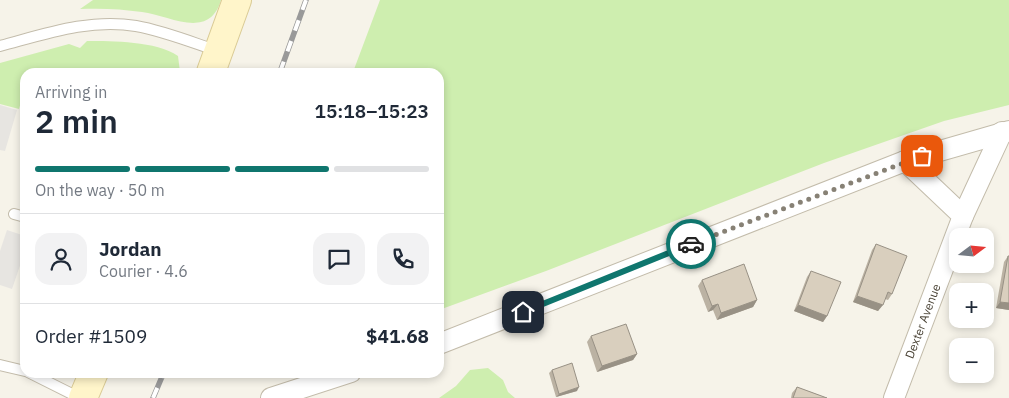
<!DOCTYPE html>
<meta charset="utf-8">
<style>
:root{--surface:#fff;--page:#f2f2f3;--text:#1f2937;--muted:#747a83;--line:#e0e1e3;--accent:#0f766e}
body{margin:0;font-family:"IBM Plex Sans",sans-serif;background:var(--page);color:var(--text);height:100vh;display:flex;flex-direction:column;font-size:19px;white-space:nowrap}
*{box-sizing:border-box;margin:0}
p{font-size:16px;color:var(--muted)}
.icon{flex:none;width:28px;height:28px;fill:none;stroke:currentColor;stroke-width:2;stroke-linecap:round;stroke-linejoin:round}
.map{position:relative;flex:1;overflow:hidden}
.details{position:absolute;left:20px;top:68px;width:424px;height:310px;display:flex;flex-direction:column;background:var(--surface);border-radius:15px;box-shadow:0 2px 8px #0003}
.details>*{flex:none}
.needle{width:32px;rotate:74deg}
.buttons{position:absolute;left:949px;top:228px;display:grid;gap:10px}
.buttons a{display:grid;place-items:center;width:45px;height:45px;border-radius:10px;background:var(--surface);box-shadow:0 2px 8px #0003;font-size:25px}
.pin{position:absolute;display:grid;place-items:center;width:42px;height:42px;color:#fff;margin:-21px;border-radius:10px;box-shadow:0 2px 8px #0006}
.courier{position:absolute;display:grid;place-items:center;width:50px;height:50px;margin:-25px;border:4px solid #0f766e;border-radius:50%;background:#fff;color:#222;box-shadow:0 1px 6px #0007}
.overview em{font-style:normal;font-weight:600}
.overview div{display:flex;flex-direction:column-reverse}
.overview{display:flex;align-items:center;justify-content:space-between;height:85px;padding:0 15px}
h1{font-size:32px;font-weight:600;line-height:38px}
.bar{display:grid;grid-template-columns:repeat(4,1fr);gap:8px 5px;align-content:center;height:60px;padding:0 15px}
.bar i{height:6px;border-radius:4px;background:var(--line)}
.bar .current{background:var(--accent)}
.bar p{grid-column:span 4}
.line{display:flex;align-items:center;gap:12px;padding:0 15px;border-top:1px solid var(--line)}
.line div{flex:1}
.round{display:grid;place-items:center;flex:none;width:52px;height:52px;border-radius:15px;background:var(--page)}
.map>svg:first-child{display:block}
.green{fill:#ceeeaf}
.parking{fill:#e7e5e1}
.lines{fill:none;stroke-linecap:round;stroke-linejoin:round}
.service-casing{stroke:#c3bcab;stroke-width:12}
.minor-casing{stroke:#c3bcab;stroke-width:22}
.secondary-casing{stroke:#dacb95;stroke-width:30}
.service{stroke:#fff;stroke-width:10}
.minor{stroke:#fff;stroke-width:20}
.secondary{stroke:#fff5ca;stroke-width:28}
.rail-casing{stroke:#999;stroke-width:5.5}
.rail{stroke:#fff;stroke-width:4;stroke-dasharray:11;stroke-linecap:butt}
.wall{fill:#bbb2a3}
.shaded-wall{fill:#989185}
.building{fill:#d9cfbe;stroke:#989185}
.done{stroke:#878175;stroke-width:5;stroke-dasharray:0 9}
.route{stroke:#0f766e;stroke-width:6}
.labels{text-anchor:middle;stroke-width:4;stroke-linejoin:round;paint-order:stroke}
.street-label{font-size:12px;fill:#4b4437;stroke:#fff}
</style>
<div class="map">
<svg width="1009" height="398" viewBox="0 0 1009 398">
<rect width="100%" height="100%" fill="#f6f3e9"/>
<!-- green -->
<path class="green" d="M93,0H221C209,41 169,15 142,12C122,9 101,8 80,9Z
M380,0H1009V105L944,121L824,163L546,271L439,310V72H353Z
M87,41C113,41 156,41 178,56L180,72H25V88L19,109L0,104V63L69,44L80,48Z
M488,368L503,380L508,392L515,398H439L456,386L470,370Z"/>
<!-- parking -->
<path class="parking" d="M0,105L17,110L5,151L0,150Z
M7,230L25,236V251L12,289L0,285V251Z"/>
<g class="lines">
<defs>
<path id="service" d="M0,46C45,34 90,18 136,26C164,31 191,42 218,51
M14,214L25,217
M0,365L25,371
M28,372L80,398"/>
<g id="minor">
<path d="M963,216L1002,132"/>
<path d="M439,344L905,161L1009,131"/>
<path d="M271,398L351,372"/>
<path id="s1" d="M894,398L963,216L905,161"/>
</g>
<path id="secondary" d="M211,72L237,0
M83,398L94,372"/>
</defs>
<!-- service casing -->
<use href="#service" class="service-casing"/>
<!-- minor casing -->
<use href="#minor" class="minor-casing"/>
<!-- secondary casing -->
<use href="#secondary" class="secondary-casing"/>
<!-- service -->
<use href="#service" class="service"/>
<!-- minor -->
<use href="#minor" class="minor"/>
<!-- secondary -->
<use href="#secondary" class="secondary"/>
<defs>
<path id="rail" d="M280,72L306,0
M153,398L164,372"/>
</defs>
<!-- rail casing -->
<use href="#rail" class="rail-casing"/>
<!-- rail -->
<use href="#rail" class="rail"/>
</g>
<!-- wall -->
<path class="wall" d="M876,244L892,294L888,300L885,299L878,311L853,302L872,250Z
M1008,256L1009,310L996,308L1004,262Z
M811,271L827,316L823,322L794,311L807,277Z
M702,280L757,300L753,307L717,320L713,310L708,312L698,286Z
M591,336L637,354L633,360L597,372L587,342Z
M552,370L577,391L556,397L549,373Z
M797,387L827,398H791L792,393Z"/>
<!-- shaded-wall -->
<path class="shaded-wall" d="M857,296L883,305L878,311L853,302Z
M757,300L753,307L717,320L721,313Z
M1000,302L1009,303V310L996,308Z
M718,304L713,310L708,312L712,306Z
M798,305L827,316L823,322L794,311Z
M637,354L633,360L597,372L602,366Z
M579,387L577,391L556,397L559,394Z"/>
<!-- building -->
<path class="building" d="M876,244L907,256L892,294L888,292L883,305L857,296Z
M1008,256H1009V303L1000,302Z
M744,264L757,300L721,313L718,304L712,306L702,280Z
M811,271L841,282L827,316L798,305Z
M626,324L637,354L602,366L591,336Z
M572,363L579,387L559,394L552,370Z
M797,387L827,398H793Z"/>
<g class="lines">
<!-- done -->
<path class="done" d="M691,244L922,156"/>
<!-- route -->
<path class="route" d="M523,312L691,244"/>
</g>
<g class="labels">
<!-- street labels -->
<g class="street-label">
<text dy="4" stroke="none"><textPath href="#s1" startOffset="82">Dexter Avenue</textPath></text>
</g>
</g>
</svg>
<div class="buttons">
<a><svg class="needle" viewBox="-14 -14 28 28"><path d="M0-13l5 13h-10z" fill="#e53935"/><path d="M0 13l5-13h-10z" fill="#747a83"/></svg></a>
<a>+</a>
<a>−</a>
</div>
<div class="pin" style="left:922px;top:156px;background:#ea580c"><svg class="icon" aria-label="bag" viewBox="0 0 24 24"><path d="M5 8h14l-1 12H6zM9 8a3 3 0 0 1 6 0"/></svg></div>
<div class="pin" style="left:523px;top:312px;background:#1f2937"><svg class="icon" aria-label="home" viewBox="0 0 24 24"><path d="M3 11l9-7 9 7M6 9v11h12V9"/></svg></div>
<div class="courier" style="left:691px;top:244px"><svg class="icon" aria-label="car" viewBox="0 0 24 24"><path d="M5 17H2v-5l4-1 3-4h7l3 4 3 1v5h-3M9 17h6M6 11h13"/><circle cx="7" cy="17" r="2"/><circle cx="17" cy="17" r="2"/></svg></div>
<section class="details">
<div class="overview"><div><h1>2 min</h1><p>Arriving in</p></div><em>15:18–15:23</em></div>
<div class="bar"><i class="current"></i><i class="current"></i><i class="current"></i><i></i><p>On the way · 50 m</p></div>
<div class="line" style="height:90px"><a class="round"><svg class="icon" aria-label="person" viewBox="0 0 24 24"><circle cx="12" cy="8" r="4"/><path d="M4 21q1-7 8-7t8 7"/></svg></a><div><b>Jordan</b><p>Courier · 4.6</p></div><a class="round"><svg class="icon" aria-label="chat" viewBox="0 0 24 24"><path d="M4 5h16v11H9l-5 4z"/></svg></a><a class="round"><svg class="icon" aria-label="phone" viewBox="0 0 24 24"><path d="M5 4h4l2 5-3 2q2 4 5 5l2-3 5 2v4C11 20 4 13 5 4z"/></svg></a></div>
<div class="line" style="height:65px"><div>Order #1509</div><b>$41.68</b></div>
</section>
</div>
